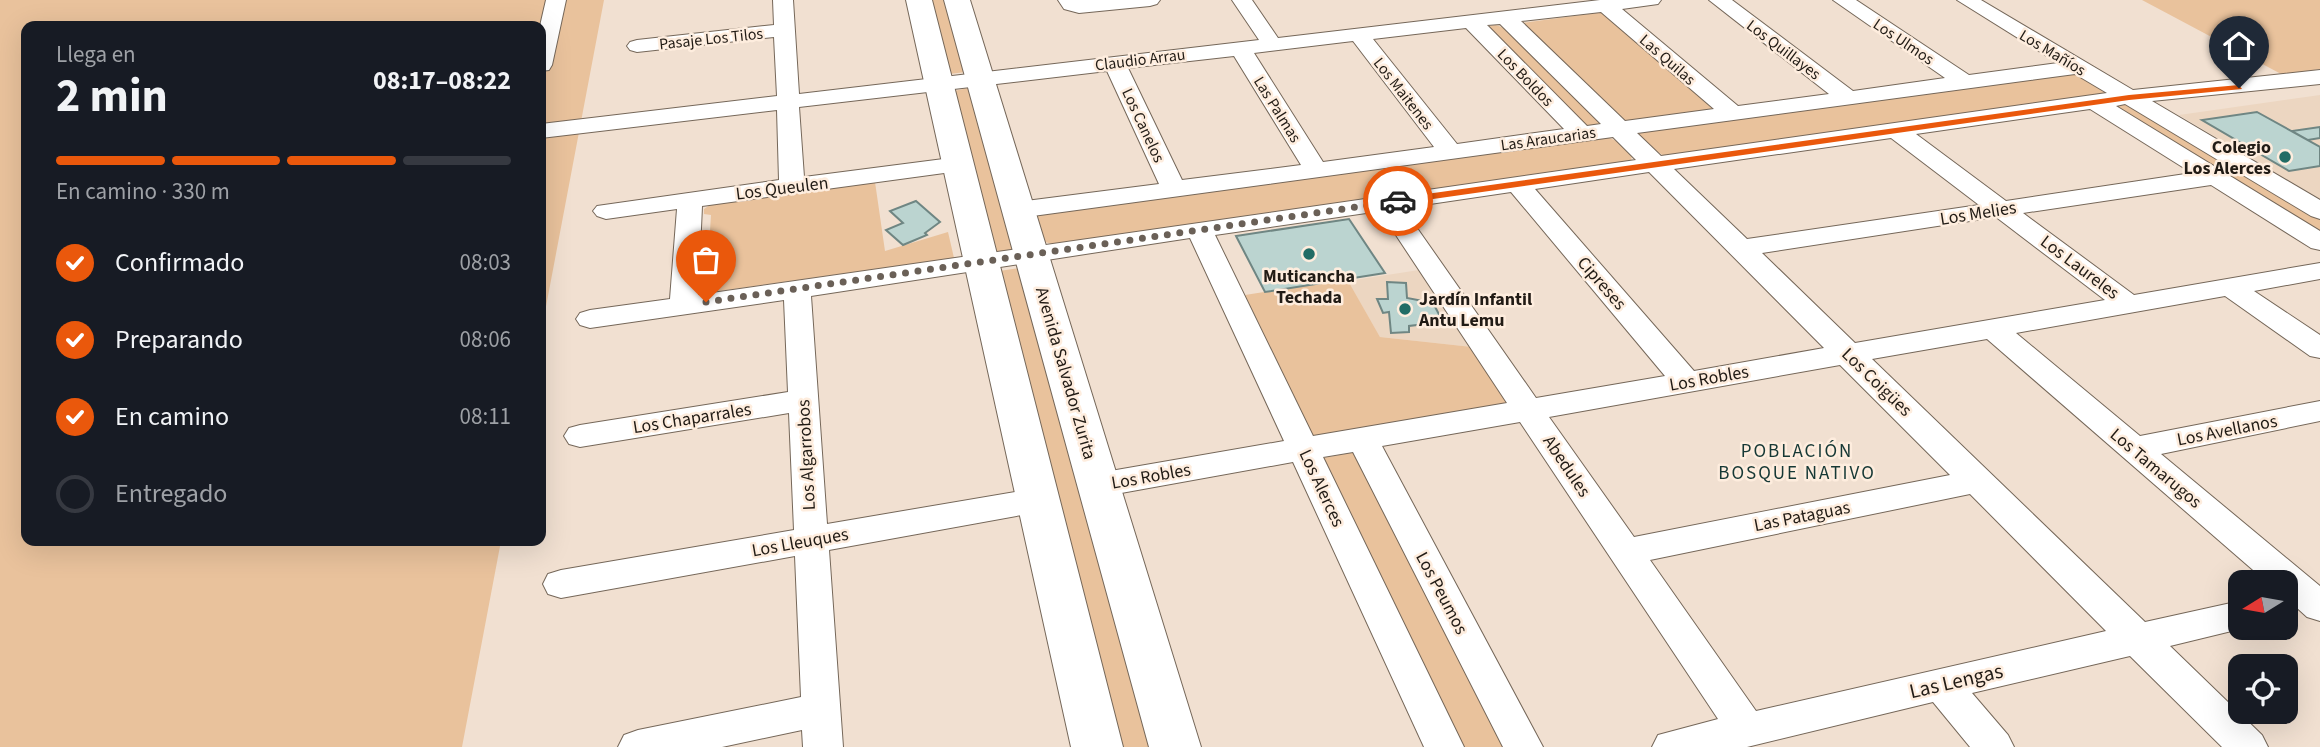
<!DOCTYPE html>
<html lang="es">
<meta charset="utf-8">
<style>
:root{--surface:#171b24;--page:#242831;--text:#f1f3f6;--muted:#9ea1a6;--line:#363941;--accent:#ea580c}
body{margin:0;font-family:"Source Sans 3",sans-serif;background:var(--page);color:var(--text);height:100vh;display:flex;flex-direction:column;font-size:26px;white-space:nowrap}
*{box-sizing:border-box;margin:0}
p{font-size:23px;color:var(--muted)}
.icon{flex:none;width:38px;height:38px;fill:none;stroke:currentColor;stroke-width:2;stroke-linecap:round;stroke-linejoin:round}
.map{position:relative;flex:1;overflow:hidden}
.panel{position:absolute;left:21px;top:21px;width:525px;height:525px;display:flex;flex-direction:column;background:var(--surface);border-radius:14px;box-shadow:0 7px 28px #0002}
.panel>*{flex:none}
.needle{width:46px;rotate:259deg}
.controls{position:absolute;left:2228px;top:570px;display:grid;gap:14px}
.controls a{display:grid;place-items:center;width:70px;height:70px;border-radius:14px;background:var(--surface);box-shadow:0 7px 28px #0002;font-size:35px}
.pin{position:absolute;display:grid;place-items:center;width:60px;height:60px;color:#fff;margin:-72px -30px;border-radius:50% 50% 50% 0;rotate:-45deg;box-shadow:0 0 7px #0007}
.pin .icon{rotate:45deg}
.courier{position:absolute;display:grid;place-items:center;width:70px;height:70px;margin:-35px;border:5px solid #ea580c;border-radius:50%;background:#fff;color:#222;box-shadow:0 2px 9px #0007}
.headline em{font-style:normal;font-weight:700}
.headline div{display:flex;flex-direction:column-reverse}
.headline{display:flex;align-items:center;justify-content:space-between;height:119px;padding:0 35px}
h1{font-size:46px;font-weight:700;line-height:52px}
.bar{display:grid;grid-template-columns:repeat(4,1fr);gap:10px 7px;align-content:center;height:84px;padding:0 35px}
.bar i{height:9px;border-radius:5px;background:var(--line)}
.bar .on{background:var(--accent)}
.bar p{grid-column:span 4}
ol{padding:0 35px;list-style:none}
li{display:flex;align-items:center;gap:21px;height:77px}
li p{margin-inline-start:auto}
li .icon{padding:7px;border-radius:50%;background:var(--accent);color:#fff;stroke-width:4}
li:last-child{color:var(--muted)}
li i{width:38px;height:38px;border:4px solid var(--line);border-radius:50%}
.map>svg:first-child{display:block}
.built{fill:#ecd6c1}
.green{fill:#e9c29c}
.building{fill:#bbd4d0;stroke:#6f8683;stroke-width:2}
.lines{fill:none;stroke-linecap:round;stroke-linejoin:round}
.minor-casing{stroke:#756759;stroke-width:2}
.secondary-casing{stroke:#756759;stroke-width:2}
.minor{fill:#fff;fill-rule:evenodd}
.secondary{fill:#fff;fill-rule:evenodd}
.route{fill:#ea580c}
.done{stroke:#6a6057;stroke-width:7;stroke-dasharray:0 12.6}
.poi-dot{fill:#226c65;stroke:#feedde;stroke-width:2.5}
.labels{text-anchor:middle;stroke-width:5;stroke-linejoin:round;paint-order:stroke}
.far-street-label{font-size:16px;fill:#211b15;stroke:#feedde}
.poi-label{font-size:18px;font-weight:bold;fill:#211b15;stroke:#feedde;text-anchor:end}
.street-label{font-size:18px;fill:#211b15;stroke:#feedde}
.neighbourhood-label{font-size:19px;letter-spacing:2px;fill:#163835;stroke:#feedde}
.near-street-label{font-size:21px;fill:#211b15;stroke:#feedde}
</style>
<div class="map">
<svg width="2320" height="747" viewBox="0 0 2320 747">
<rect width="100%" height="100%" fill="#f1e0d1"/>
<!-- built -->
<path class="built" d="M2320,95V199L2179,115Z
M1419,270L1472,347L1380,337L1348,281Z"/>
<!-- green -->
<path class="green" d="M0,0H604L541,333V26H26V541H501L462,747H0Z
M928,0H948L966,72L949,74Z
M2142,0H2320V69L2283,75Z
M1603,12L1719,109L1632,122L1624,121L1523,23Z
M1496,25L1509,30L1600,121L1599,124L1583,128L1483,27Z
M2069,74L2078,75L2105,89V96L1664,156L1641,140L1639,134L1641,131Z
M968,88L1018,248L997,255L954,91Z
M2127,104L2320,219V239L2110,107Z
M1605,136L1621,143L1632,155L1631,161L1052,244L1042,241L1035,219L1038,214Z
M875,182L885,251L948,232L954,258L712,292L704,291L699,287V282L707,279L711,215L704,214V209L710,205Z
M1020,268L1156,747H1115L999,271Z
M1347,279L1380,337L1472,347L1510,403L1313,436L1245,295Z
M1361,451L1515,747H1463L1323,458Z"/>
<!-- building -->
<path class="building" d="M2257,112L2320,147V166L2289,171L2202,120Z
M2320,127V138L2308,140L2292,131Z
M916,201L940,222L925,233L927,235L903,245L886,230L903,223L890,211Z
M1349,219L1385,273L1265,292L1236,236Z
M1387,282L1406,283L1407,298L1433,303L1443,322L1409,326V332L1391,333L1389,312L1383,313L1377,299H1388Z"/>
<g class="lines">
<defs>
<path id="minor" d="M546,0H566L552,65L549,70L541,71L540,26Z
M773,0H793L799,94L1259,40L1232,0H1252L1278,38L1600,0H1661L1658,4L1622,9L1738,106L1829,94L1709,0H1732L1853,91L1945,78L1833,0H1856L1969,75L2058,63L1957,0H1981L2133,90L2320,70V84L2152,101L2320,200V219L2311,216L2125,104L2116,106L2320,231V250L2311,248L2211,185L2023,213L2134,295L2320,263V279L2254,291L2320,335V358L2310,356L2225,296L2016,333L2140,436L2320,401V421L2161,454L2320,586V621L2307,617L2286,598V583H2268L1987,339L1872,359L2145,622L2240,601V628H2244L2170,646L2262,735L2268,747H2222L2130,656L1972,693L2008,735L2014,747H1970L1933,702L1747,747H1652L1658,735L1718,719L1520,422L1382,446L1543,747H1503L1353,452L1323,457L1464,747H1424L1293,462L1099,497L1087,493L1083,485L1087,477L1099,473L1284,441L1190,238L811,296L827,524L1038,488L1050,491L1055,500L1050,509L1038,512L829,550L843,747H803L802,730L722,747H618L624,735L638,730L801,697L795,556L561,598L548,594L543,584L548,574L561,570L794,530L789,413L580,447L569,444L564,436L569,428L580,425L788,392L784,300L590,328L580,325L576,319L580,313L590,310L670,299L677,209L606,219L597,216L593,211L597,206L779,180L777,110L541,138V124L777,96L774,37L637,52L630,50L627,46L630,42L637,40L774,25ZM1601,12L1714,109L1625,121L1521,21ZM1500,24L1601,124L1587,126L1487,25ZM1466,28L1564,129L1457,144L1373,39ZM1353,41L1434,147L1323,162L1254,53ZM1234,56L1301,165L1182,180L1128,68ZM1107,71L1159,184L1018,202L1009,205L1005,210L1009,215L1018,218L1613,137L1636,160L698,295L702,206L959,171L968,169L971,164L968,159L959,157L804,177L799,107ZM2075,74L2107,93L1661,156L1637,133ZM2090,109L2192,173L2006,201L1916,134ZM1891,138L1979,205L1747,239L1674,169ZM1649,172L1824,348L1694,371L1535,189ZM1511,192L1665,376L1536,398L1403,208ZM1380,211L1507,403L1313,436L1215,235ZM1996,217L2105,300L1855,343L1762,253ZM1840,365L1950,475L1634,537L1549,417ZM1970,494L2106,631L1756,711L1650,560Z
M1058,0H1160L1157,4L1150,6L1079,13L1064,9Z"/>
<path id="secondary" d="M906,0H932L1123,747H1071Z
M944,0H970L1201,747H1149Z"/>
</defs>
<!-- minor casing -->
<use href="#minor" class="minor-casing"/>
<!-- secondary casing -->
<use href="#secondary" class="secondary-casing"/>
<!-- minor -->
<use href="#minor" class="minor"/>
<!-- secondary -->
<use href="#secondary" class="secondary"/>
</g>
<!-- route -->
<path class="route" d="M2239,85L2242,89L2129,100L1398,204L1393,201L1398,198L2129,95Z"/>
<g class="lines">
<!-- done -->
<path class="done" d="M706,302L1398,201"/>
</g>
<!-- markers -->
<g class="poi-dot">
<circle cx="2285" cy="157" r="7"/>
<circle cx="1309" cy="254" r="7"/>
<circle cx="1405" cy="309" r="7"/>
</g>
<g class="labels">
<!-- far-street labels -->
<g class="far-street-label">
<text transform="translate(711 38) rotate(-6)" y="6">Pasaje Los Tilos</text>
<text transform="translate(1904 41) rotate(34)" y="6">Los Ulmos</text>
<text transform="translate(1784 49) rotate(37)" y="6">Los Quillayes</text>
<text transform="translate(2053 52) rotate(31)" y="6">Los Mañíos</text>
<text transform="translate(1140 59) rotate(-7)" y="6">Claudio Arrau</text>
<text transform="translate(1668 59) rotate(41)" y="6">Las Quilas</text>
<text transform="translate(1526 77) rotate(46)" y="6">Los Boldos</text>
<text transform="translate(1404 93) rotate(52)" y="6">Los Maitenes</text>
<text transform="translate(1278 109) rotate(58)" y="6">Las Palmas</text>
<text transform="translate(1144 125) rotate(65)" y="6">Los Canelos</text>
<text transform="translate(1548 138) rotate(-8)" y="6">Las Araucarias</text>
</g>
<!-- poi labels -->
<g class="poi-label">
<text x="2271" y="153">Colegio<tspan x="2271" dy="21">Los Alerces</tspan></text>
<text x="1309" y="282" text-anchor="middle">Muticancha<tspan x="1309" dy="21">Techada</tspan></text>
<text x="1419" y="305" text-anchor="start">Jardín Infantil<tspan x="1419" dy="21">Antu Lemu</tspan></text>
</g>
<!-- street labels -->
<g class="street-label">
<text transform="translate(782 188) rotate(-7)" y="6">Los Queulen</text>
<text transform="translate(1978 213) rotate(-9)" y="6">Los Melies</text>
<text transform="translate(2080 267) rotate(37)" y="6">Los Laureles</text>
<text transform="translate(1602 283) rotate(49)" y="6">Cipreses</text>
<text transform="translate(1066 373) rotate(74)" y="6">Avenida Salvador Zurita</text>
<text transform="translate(1709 378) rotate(-10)" y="6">Los Robles</text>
<text transform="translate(1877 382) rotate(44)" y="6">Los Coigües</text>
<text transform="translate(692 418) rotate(-9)" y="6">Los Chaparrales</text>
<text transform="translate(2227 430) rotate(-11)" y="6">Los Avellanos</text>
<text transform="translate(806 455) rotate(-93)" y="6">Los Algarrobos</text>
<text transform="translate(1567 466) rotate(56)" y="6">Abedules</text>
<text transform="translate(2156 468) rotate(40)" y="6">Los Tamarugos</text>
<text transform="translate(1151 476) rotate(-10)" y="6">Los Robles</text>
<text transform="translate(1322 488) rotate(65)" y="6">Los Alerces</text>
<text transform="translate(1802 516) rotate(-11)" y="6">Las Pataguas</text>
<text transform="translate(800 542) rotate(-10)" y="6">Los Lleuques</text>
<text transform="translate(1442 593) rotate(62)" y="6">Los Peumos</text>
</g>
<!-- neighbourhood labels -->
<g class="neighbourhood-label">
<text x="1797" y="457">POBLACIÓN<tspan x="1797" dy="22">BOSQUE NATIVO</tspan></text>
</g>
<!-- near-street labels -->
<g class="near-street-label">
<text transform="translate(1956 681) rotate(-13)" y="7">Las Lengas</text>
</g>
</g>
</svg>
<div class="controls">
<a><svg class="needle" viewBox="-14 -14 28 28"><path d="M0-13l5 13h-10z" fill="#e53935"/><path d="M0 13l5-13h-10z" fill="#9ea1a6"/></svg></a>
<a><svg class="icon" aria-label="locate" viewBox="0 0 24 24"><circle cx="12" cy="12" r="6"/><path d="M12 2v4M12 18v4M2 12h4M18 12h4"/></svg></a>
</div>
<div class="pin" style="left:706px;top:302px;background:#ea580c"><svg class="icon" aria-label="bag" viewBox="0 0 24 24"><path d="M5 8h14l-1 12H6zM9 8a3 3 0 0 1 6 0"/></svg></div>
<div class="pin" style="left:2239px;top:88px;background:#1f2937"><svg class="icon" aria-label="home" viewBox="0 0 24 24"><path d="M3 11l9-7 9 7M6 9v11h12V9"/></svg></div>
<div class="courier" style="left:1398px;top:201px"><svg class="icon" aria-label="car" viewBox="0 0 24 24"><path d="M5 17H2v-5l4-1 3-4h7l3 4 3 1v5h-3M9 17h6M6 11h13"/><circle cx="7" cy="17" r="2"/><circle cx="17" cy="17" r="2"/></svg></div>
<section class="panel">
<div class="headline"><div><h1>2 min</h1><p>Llega en</p></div><em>08:17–08:22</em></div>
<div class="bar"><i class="on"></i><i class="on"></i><i class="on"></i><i></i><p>En camino · 330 m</p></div>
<ol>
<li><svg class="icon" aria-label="check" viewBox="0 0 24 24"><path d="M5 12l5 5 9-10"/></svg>Confirmado<p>08:03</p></li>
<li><svg class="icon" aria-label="check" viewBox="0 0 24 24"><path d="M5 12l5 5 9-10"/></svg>Preparando<p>08:06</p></li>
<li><svg class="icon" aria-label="check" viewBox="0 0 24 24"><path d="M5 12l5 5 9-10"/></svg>En camino<p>08:11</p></li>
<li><i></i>Entregado</li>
</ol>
</section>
</div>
